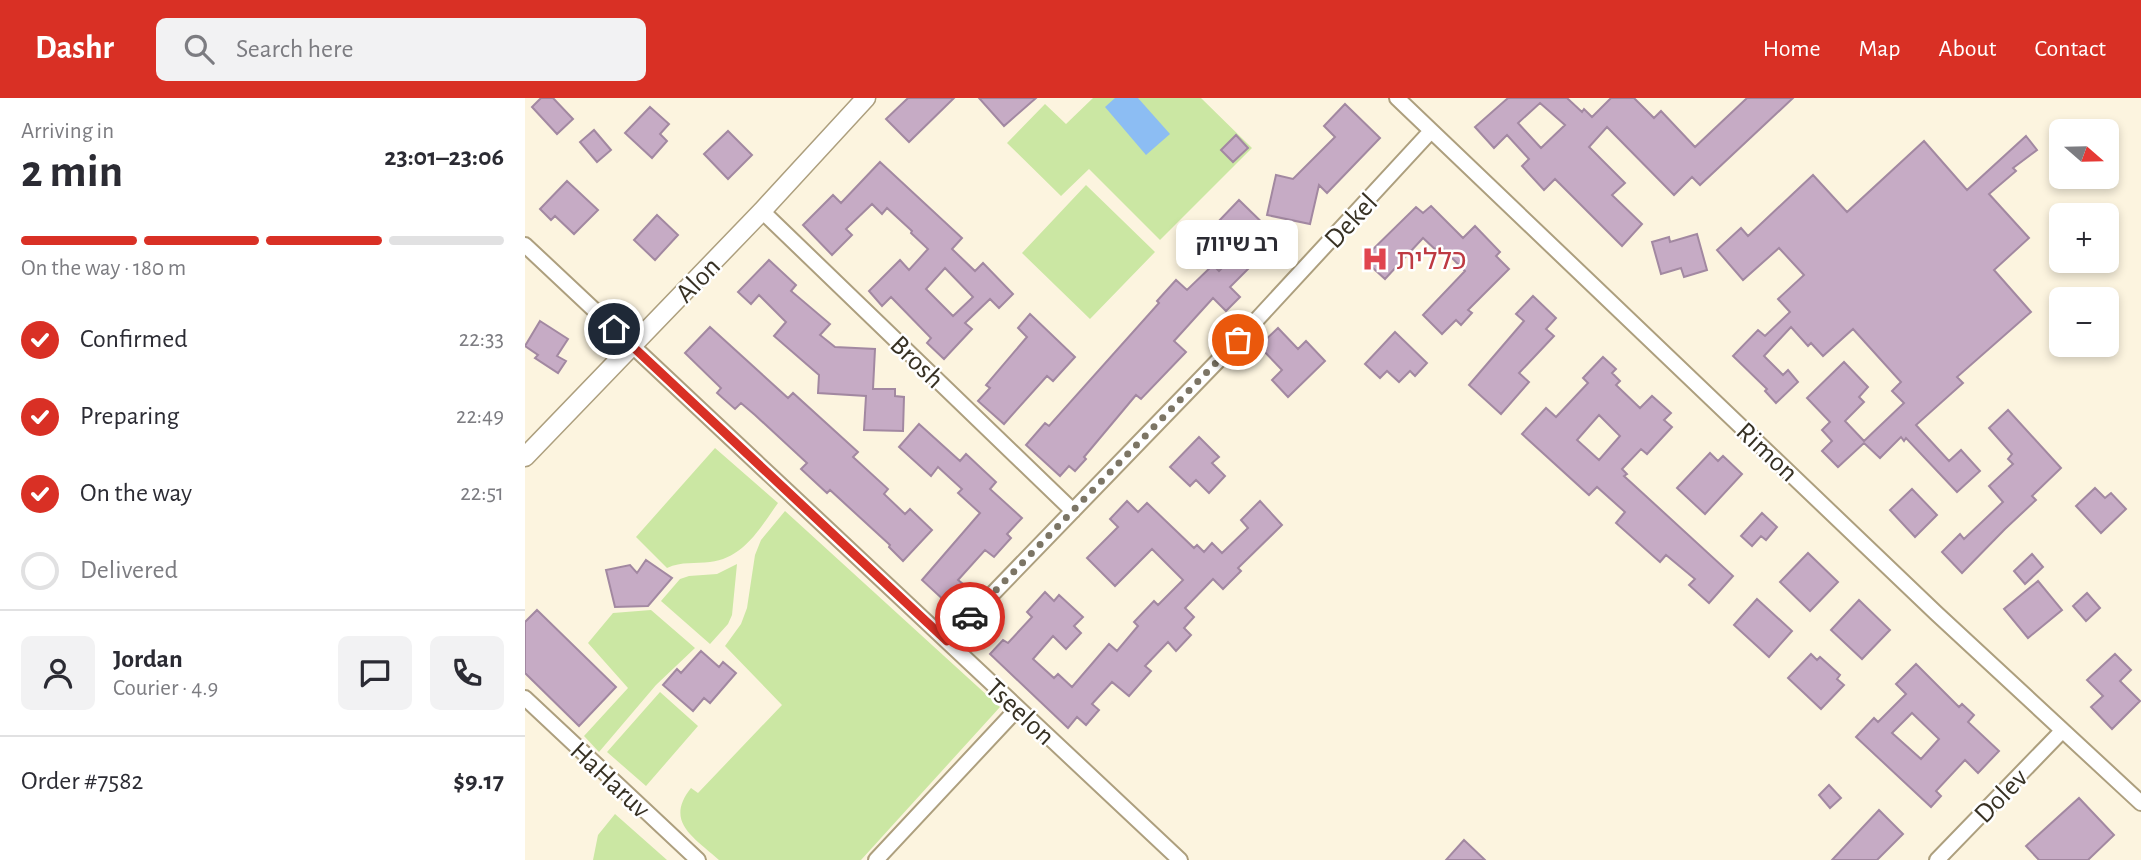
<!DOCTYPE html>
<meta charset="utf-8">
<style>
:root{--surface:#fff;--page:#f2f2f3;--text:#2b2b33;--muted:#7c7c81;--line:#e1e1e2;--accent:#d93025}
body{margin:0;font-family:"Alegreya Sans","Noto Sans Hebrew",sans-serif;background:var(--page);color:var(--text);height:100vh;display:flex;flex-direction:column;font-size:26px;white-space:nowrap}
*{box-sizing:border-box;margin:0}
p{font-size:23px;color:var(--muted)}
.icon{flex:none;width:38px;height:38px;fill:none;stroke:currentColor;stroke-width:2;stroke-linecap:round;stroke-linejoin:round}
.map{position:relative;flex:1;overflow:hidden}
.drawer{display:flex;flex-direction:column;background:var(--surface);width:525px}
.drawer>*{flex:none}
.needle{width:46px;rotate:110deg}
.tools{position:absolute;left:1524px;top:21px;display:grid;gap:14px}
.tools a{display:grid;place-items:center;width:70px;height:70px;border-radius:10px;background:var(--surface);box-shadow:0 4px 10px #0003;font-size:35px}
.pin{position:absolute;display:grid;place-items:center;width:60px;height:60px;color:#fff;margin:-30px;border:4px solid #fff;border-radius:50%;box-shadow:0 2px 7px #0007}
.courier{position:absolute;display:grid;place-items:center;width:70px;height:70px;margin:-35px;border:5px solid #d93025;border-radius:50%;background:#fff;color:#222;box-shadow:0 2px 9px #0007}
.bubble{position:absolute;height:49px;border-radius:10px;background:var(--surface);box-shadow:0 4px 10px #0003;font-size:23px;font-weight:600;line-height:49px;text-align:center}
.headline em{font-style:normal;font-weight:600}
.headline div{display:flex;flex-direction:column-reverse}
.headline{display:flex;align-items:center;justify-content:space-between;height:119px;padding:0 21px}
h1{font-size:46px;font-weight:600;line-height:52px}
.bar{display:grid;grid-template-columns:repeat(4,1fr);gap:10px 7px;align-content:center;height:84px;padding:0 21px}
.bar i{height:9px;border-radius:5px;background:var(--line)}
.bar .selected{background:var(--accent)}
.bar p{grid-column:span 4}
.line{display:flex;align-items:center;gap:18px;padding:0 21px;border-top:2px solid var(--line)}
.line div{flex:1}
.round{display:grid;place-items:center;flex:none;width:74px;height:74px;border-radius:10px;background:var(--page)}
ol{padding:0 21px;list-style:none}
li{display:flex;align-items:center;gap:21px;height:77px}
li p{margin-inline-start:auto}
li .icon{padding:7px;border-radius:50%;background:var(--accent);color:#fff;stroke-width:4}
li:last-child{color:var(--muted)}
li i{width:38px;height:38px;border:4px solid var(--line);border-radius:50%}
header{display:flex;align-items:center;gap:42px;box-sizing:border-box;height:98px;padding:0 35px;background:var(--accent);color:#fff}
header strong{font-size:33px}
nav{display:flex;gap:38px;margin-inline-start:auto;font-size:24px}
.search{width:490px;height:63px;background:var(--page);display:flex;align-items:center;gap:18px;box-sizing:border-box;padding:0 24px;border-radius:10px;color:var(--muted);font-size:26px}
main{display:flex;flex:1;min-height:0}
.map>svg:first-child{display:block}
.green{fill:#cbe7a3}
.water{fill:#8cbdf3}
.building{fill:#c6abc5;stroke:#a288a1;stroke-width:2;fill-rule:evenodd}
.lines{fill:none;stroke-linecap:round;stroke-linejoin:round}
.minor-casing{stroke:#ad9f7e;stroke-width:18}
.tertiary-casing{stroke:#ad9f7e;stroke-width:21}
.minor{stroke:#fff;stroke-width:14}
.tertiary{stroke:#fff;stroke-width:18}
.done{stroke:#7c7565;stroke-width:7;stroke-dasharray:0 12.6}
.route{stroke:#d93025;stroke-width:9}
.labels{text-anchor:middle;stroke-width:5;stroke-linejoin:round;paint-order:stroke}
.street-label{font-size:28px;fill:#373124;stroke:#fff}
.health-label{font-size:28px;fill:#be3a42;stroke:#fff;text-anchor:start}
</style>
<header>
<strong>Dashr</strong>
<div class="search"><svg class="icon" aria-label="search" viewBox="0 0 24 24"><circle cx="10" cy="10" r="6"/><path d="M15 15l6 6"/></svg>Search here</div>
<nav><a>Home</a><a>Map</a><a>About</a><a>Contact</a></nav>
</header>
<main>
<section class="drawer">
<div class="headline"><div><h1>2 min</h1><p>Arriving in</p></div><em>23:01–23:06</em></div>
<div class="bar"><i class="selected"></i><i class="selected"></i><i class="selected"></i><i></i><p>On the way · 180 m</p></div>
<ol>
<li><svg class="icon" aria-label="check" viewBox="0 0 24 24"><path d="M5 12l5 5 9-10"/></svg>Confirmed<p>22:33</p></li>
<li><svg class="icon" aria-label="check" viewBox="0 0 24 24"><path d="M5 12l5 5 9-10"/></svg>Preparing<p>22:49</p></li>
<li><svg class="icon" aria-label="check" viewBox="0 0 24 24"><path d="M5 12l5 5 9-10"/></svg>On the way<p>22:51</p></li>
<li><i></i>Delivered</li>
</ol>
<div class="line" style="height:126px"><a class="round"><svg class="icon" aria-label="person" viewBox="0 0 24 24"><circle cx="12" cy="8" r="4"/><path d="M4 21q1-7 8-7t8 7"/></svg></a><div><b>Jordan</b><p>Courier · 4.9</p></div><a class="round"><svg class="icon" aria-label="chat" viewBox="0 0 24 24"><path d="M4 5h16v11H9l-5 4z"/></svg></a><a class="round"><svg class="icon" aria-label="phone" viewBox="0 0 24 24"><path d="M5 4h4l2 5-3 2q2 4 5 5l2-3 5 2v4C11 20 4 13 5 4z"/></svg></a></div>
<div class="line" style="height:91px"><div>Order #7582</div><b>$9.17</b></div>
</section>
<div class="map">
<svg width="1616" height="762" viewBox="0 0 1616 762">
<rect width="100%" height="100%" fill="#fcf4df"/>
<!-- green -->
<path class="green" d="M568,0H676L727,50L635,142L564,71L536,98L482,45L520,6L541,26Z
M561,87L630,154L565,221L497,155Z
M190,350L253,405C235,430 219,460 185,464C170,466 157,463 142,470L111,439Z
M260,413L475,609L336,762H194C169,739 139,724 166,690L173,695L257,607L200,548L216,526L222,510L230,457L236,442Z
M212,466L207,517L203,526L185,546L136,503L155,481L164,478L192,476Z
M126,512L170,550L131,587L74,654L59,638L103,590L63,545L88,515Z
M135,594L173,628L121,688L82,654Z
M90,716L142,762H68L73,737Z"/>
<!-- water -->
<path class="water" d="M590,0H613L645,36L621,57L580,9Z"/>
<!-- building -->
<path class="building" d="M16,0H28L48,21L32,36L7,9Z
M383,0H429L384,44L361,21Z
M454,0H511L479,28Z
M983,0H1042L1057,14L1059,11L1067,19L1086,0H1109L1129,20L1136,13L1170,49L1222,0H1268L1175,87L1167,79L1149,97L1082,29L1064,49L1100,85L1087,97L1117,126L1097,148L1030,81L1019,92L997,68L1004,61L982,37L969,50L950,29ZM1015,5L1040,27L1016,50L993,25Z
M820,6L855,40L802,95L794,87L785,126L742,117L751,77L768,81L810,39L799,28Z
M125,9L144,26L135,36L142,43L127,60L100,35Z
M69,32L86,52L72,64L55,44Z
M203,33L227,57L203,81L179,56Z
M711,37L723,50L708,64L696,52Z
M1501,38L1512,52L1488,70L1491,73L1464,96L1504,140L1469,172L1506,214L1432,279L1438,285L1391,327L1424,363L1436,352L1455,373L1432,394L1381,340L1379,343L1376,339L1355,360L1339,345L1313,369L1297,353L1307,343L1297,332L1305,324L1282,300L1319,264L1343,289L1334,299L1339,304L1320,323L1339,343L1379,305L1367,293L1376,284L1328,231L1298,258L1286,245L1283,248L1266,229L1239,258L1258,277L1263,272L1273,284L1251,305L1240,293L1242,291L1208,258L1233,232L1240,238L1265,214L1253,201L1279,177L1254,150L1218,182L1192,152L1216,130L1223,138L1288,77L1322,114L1399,43L1442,92Z
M355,64L437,140L427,151L450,173L458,165L488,196L474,210L465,201L440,225L447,231L419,261L402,245L406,240L366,199L357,208L344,193L375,162L384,172L403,151L386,135L387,133L362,110L357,116L347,106L321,131L327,137L307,157L278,127L308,97L316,105ZM420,170L448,199L428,218L401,191Z
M42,83L73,112L49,136L30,118L26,122L15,111Z
M714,102L757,144L733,168L730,164L705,189L715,199L701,213L688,200L649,243L661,254L616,301L611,297L559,359L561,361L550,373L544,368L535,378L501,347L520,325L524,328L634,205L632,203L651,182L662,192L688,167L694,173L716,151L691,126Z
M906,108L938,140L950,128L975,154L971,158L984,171L943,212L947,215L936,227L931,222L917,236L898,217L940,173L916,149L912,153L898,140L860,181L838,161L891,109L898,115Z
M132,117L153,137L130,162L109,142Z
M1172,136L1182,172L1159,179L1156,170L1136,176L1127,144L1144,139L1145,144Z
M244,162L271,187L266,193L305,226L295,237L310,249L350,251L348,291H370V298L379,299L378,333L339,332L341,298L293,295L294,277L249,238L261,224L234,197L226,206L213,194Z
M1008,198L1031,220L1021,231L1029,238L994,275L1004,284L976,316L944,287L999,223L991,216Z
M505,216L550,259L528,283L522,278L479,326L453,303L465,290L461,287L502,239L493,230Z
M15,223L43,241L32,258L41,263L33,275L10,260L13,257L0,248Z
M185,229L263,300L268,295L333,354L328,359L363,391L359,396L380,416L385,411L407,432L378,463L364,449L365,447L305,392L302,395L276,371L282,365L230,317L216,305L210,311L192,295L196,290L160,255Z
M753,230L773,251L781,243L800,263L763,299L747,282L757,272L734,248Z
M870,234L902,265L890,278L885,273L874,284L862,273L855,280L840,266Z
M1078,259L1091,271L1087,275L1095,283L1091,287L1115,310L1127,298L1146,315L1139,322L1147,329L1122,356L1116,351L1097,371L1102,376L1099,378L1208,478L1184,505L1164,487L1170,481L1141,457L1135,464L1091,425L1100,414L1072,389L1064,397L997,336L1021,310L1031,319L1063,285L1058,280ZM1074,317L1095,338L1074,362L1052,342Z
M1483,312L1536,370L1507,398L1511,402L1480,431L1437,475L1417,454L1435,436L1439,441L1478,404L1464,388L1488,366L1483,361L1487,356L1464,330Z
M394,326L435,363L441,356L471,384L465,391L497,420L482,436L486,440L469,459L460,452L433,482L438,486L422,505L397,482L455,415L433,395L437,391L413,369L406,378L374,349Z
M674,339L694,359L687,365L700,378L684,395L671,382L665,388L645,369Z
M1185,355L1193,363L1198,358L1217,376L1180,416L1152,390Z
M1570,390L1580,400L1586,395L1601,411L1576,435L1551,408Z
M1387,391L1412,417L1390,439L1365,412Z
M602,403L613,414L622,405L669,450L672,447L679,454L687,445L697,455L723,430L716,422L735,403L757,427L713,470L716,473L698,491L688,481L660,510L669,519L659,530L666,537L651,553L643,544L620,568L626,573L604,598L587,584L567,606L574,612L561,627L552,619L543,630L465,556L478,542L483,545L507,519L502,514L520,494L529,503L534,497L558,519L549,528L556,535L541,551L528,538L508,561L529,580L533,576L547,589L584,546L592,553L613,528L609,524L629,503L633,507L658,482L627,451L590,488L562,460L593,429L585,421Z
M1237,415L1252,429L1241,442L1236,438L1227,448L1216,438Z
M1283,455L1313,484L1285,513L1255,484Z
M1507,456L1518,469L1500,486L1489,473Z
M121,462L147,480L123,508L90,509L81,472L105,467L112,475Z
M1513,483L1537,512L1503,540L1479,511Z
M1562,495L1575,510L1561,523L1548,508Z
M1232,501L1267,533L1244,559L1209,527Z
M1334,502L1365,532L1337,561L1306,532Z
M12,512L91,589L54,628L0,575V524Z
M176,553L194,569L198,564L211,575L185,605L179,600L168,613L138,587L152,571L156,575Z
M1286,556L1292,562L1295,559L1315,577L1312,581L1319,587L1296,611L1263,580Z
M1590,556L1606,572L1595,583L1615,603L1587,631L1566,609L1578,598L1562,582Z
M1391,566L1434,609L1437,606L1449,617L1443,624L1474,653L1453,675L1440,662L1411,693L1416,698L1406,709L1331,639L1349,620L1353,624L1381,596L1371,586ZM1387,615L1414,641L1396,661L1367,635Z
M1304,687L1316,700L1305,710L1294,697Z
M1554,700L1589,737L1563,762H1514L1501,748Z
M1354,712L1378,736L1352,762H1307Z
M939,742L960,762H921Z"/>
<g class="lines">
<defs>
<path id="minor" d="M872,0L1411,515L1616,705
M237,113L548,413
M0,147L655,762
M422,543L713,242L906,33
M0,600L173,762
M351,762L493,610
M1412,762L1537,633"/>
<path id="tertiary" d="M0,359L237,113L341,0"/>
</defs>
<!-- minor casing -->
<use href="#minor" class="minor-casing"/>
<!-- tertiary casing -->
<use href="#tertiary" class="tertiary-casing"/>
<!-- minor -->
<use href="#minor" class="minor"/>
<!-- tertiary -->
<use href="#tertiary" class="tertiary"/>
</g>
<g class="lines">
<!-- done -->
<path class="done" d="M445,519L713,242"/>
<!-- route -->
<path class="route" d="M89,231L422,543L445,519"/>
</g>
<!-- icons -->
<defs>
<symbol id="hospital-bare" viewBox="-9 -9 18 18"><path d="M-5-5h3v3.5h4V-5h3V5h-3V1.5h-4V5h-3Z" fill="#e0444e" stroke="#fff" stroke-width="2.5" paint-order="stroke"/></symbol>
</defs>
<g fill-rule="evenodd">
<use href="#hospital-bare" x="831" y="142" width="38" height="38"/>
</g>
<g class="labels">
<!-- street labels -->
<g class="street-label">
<text transform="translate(825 122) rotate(-47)" y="10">Dekel</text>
<text transform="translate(172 181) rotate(-46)" y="10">Alon</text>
<text transform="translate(393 263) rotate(44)" y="10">Brosh</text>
<text transform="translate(1243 353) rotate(43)" y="10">Rimon</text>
<text transform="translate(496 613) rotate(43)" y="10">Tseelon</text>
<text transform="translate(86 681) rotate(43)" y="10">HaHaruv</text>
<text transform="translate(1475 697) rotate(-46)" y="10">Dolev</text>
</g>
<!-- health labels -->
<g class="health-label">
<text x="871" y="171">כללית</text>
</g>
</g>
</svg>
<div class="tools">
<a><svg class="needle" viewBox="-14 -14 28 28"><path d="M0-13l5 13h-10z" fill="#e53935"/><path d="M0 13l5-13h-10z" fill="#7c7c81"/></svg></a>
<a>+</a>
<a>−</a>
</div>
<div class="pin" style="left:713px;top:242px;background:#ea580c"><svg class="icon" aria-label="bag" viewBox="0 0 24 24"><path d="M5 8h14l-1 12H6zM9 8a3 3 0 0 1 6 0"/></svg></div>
<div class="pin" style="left:89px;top:231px;background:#1f2937"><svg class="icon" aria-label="home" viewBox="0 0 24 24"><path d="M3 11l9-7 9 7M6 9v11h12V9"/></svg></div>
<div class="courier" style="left:445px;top:519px"><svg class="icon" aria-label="car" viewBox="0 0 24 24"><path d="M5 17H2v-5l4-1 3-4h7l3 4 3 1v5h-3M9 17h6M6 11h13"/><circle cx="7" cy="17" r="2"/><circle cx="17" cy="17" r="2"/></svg></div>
<div class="bubble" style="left:651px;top:122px;width:122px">רב שיווק</div>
</div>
</main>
